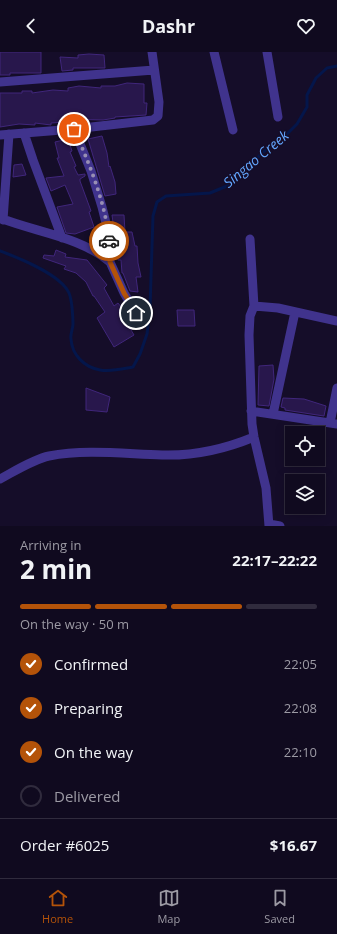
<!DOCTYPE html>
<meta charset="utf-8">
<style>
:root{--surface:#100a1f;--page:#191328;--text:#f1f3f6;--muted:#9c9aa4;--line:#302b3d;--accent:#b45309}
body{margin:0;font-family:"Open Sans",sans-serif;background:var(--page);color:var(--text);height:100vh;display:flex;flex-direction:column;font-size:15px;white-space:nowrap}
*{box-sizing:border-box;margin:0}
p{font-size:13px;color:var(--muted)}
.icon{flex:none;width:22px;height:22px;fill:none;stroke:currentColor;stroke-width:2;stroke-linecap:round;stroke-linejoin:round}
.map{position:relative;height:474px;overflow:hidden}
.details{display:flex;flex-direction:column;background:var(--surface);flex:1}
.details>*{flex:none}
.buttons{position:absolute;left:285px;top:374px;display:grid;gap:8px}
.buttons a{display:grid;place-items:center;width:40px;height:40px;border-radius:0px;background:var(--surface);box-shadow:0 2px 10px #0003,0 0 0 1px var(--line);font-size:20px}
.pin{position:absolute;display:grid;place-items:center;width:34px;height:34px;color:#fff;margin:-17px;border:2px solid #fff;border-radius:50%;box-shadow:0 1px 4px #0007}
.courier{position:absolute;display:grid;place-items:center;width:40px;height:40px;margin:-20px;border:3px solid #b45309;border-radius:50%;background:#fff;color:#222;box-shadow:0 1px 5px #0007}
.summary em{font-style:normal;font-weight:700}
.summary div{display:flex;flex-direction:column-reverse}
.summary{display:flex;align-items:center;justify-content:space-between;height:68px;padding:0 20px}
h1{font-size:26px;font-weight:700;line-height:30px}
.bar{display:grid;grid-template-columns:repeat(4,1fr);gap:6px 4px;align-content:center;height:48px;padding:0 20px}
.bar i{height:5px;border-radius:3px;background:var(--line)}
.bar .on{background:var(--accent)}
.bar p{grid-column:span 4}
.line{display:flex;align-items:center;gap:10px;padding:0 20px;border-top:1px solid var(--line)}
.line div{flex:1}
ol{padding:0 20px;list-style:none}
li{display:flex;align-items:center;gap:12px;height:44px}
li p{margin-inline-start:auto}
li .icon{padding:4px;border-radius:50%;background:var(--accent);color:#fff;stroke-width:4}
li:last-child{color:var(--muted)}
li i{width:22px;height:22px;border:2px solid var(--line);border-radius:50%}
header{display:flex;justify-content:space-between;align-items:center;height:52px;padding:0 20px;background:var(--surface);font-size:18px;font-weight:700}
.dock{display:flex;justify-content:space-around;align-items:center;height:56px;border-top:1px solid var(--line);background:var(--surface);font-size:11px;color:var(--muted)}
.dock a{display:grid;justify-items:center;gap:2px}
.dock .on{color:var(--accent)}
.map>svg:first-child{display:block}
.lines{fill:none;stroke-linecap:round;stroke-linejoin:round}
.stream{stroke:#04164b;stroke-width:3}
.building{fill:#28174c;stroke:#40267b}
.minor{stroke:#40338d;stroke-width:9}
.done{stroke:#988fb4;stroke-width:4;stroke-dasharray:0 7.2}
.route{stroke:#b45309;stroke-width:5}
.labels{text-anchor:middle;stroke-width:3;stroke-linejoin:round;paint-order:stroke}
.water-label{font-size:14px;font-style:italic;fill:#63a6ff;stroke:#150d29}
</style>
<header><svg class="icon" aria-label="back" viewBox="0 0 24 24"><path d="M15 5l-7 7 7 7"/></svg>Dashr<svg class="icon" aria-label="heart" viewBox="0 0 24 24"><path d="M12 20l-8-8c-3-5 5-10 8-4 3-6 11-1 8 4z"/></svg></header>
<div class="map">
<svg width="337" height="474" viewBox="0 0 337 474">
<rect width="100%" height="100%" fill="#150d29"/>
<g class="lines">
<!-- stream -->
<path class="stream" d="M0,199C19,206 61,223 69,241C72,248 73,265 73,272C73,277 70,282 71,287C72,303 84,315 100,318C111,320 122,317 133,315L140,302L147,282L150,256L153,164L157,150L166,144L210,141L227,134L240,124L262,101L285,84L297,72L307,55V43L316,26L327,16L337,14"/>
</g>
<!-- building -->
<path class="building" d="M0,0H41V21H10V23H0Z
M89,2L104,3L105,16H73V18L62,19L60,5L78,6V3Z
M127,31L144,32V51H147L146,63L115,65V66L103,68L65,67L66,70L51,71V73L35,71V73L19,72L0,75V41H22V39H32V41L53,38L68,39V36L79,34L101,36V34H115Z
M102,84L107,101L109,115L110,114L115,130L116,142L105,144L88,87Z
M68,87L72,99L70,100L76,114L74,115L78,123L85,122V124L80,127V129L91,159L89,160L94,175L75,182L66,181L57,155L73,152L65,133L51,139L46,126L64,124L57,106H59L55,90Z
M22,112L26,123L13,125L14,113Z
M112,163H124L125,180H132L135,194H137L138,211L141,225H136L138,240L130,239L123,221H122L121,208H118Z
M56,198L66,202L65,205L87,208L107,233L104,236L114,254L118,251L128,264L124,266L134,283L114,295L97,266L105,260L94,244H93L86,230L76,221L64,217L66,214L43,206L44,203L54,204Z
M177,258H194L195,274H178Z
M273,313L274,327L269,354L258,353L259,314Z
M86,336L110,345L107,360L86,358Z
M283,346L304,347L326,354L324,364L285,358V356L281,355Z"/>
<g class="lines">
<!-- minor -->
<path class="minor" d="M214,0L233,78
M267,0L278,65
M0,30L154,18
M74,77L91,119L102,155L108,179L110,210L124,241L136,261
M24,81L33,108L62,186
M0,83L74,77L153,68L158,64L159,50L152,0
M0,166C35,180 81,185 110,210
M3,168L9,82
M250,187L254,254L250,264L249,283L252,372L254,385L266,436L269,474
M254,254L278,256L337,269
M251,359L337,372
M273,362L295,260
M330,371L337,336
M0,427C15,419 34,407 49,404C85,397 125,402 162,403C192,404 225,397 254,385
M269,472L280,474"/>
</g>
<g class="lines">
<!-- done -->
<path class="done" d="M74,77C89,111 106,152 109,189"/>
<!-- route -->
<path class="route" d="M109,189L110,210L124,241L136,261"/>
</g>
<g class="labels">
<!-- water labels -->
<g class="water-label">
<text transform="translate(256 107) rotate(-40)" y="5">Singao Creek</text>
</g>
</g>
</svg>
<div class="buttons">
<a><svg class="icon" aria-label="locate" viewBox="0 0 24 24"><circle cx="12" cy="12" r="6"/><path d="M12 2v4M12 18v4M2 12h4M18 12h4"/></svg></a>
<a><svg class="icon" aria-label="layers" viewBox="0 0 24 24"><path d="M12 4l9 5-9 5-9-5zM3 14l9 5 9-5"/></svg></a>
</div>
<div class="pin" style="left:74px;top:77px;background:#ea580c"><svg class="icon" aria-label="bag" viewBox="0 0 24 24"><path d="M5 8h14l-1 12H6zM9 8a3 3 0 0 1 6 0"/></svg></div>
<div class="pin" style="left:136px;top:261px;background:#1f2937"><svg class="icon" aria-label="home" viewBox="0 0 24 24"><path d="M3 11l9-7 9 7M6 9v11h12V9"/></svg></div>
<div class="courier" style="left:109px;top:189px"><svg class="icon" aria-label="car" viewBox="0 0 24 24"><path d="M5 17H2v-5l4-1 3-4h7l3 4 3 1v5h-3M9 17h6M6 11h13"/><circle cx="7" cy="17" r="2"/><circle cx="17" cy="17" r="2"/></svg></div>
</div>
<section class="details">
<div class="summary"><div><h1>2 min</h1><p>Arriving in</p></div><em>22:17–22:22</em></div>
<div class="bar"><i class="on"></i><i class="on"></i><i class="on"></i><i></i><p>On the way · 50 m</p></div>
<ol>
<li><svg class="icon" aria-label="check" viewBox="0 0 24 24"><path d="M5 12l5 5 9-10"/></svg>Confirmed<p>22:05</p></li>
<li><svg class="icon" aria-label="check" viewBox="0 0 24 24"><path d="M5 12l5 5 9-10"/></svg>Preparing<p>22:08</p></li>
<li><svg class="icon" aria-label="check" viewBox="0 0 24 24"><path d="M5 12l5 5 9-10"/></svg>On the way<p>22:10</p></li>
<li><i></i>Delivered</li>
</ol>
<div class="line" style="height:52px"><div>Order #6025</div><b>$16.67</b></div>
</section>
<nav class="dock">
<a class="on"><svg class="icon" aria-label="home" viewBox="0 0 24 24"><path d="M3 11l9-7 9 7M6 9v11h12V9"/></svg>Home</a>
<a><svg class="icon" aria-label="map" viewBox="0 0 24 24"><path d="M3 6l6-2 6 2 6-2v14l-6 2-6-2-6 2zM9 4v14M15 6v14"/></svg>Map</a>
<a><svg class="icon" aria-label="saved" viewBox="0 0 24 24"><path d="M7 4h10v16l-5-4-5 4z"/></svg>Saved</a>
</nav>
